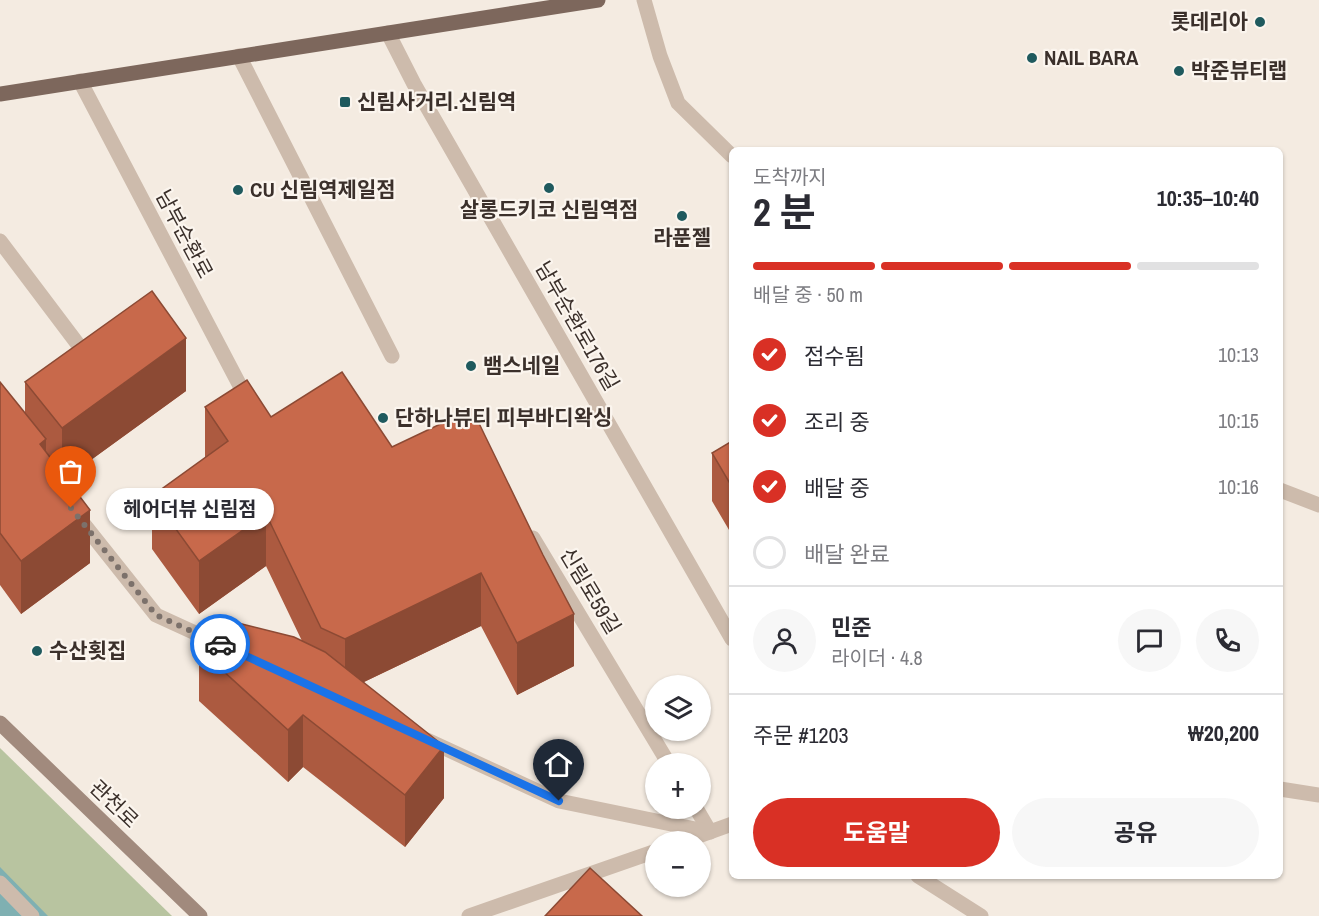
<!DOCTYPE html>
<html lang="ko">
<meta charset="utf-8">
<style>
:root{--surface:#fff;--page:#f7f7f7;--text:#2b2b33;--muted:#7c7c81;--line:#e1e1e2;--accent:#d93025}
body{margin:0;font-family:"Archivo Narrow","Noto Sans KR",sans-serif;background:var(--page);color:var(--text);height:100vh;display:flex;flex-direction:column;font-size:22px;white-space:nowrap}
*{box-sizing:border-box;margin:0}
p{font-size:20px;color:var(--muted)}
.icon{flex:none;width:33px;height:33px;fill:none;stroke:currentColor;stroke-width:2;stroke-linecap:round;stroke-linejoin:round}
.map{position:relative;flex:1;overflow:hidden}
.drawer{position:absolute;left:729px;top:147px;width:554px;height:732px;display:flex;flex-direction:column;background:var(--surface);border-radius:9px;box-shadow:0 2px 4px #0004}
.drawer>*{flex:none}
.fabs{position:absolute;left:645px;top:675px;display:grid;gap:12px}
.fabs a{display:grid;place-items:center;width:66px;height:66px;border-radius:50%;background:var(--surface);box-shadow:0 2px 4px #0004;font-size:30px}
.pin{position:absolute;display:grid;place-items:center;width:51px;height:51px;color:#fff;margin:-62px -26px;border-radius:50% 50% 50% 0;rotate:-45deg;box-shadow:0 0 6px #0007}
.pin .icon{rotate:45deg}
.courier{position:absolute;display:grid;place-items:center;width:60px;height:60px;margin:-30px;border:4px solid #1a73e8;border-radius:50%;background:#fff;color:#222;box-shadow:0 2px 8px #0007}
.bubble{position:absolute;height:42px;border-radius:21px;background:var(--surface);box-shadow:0 2px 4px #0004;font-size:20px;font-weight:700;line-height:42px;text-align:center}
.summary em{font-style:normal;font-weight:700}
.summary div{display:flex;flex-direction:column-reverse}
.summary{display:flex;align-items:center;justify-content:space-between;height:102px;padding:0 24px}
h1{font-size:39px;font-weight:700;line-height:45px}
.bar{display:grid;grid-template-columns:repeat(4,1fr);gap:9px 6px;align-content:center;height:72px;padding:0 24px}
.bar i{height:8px;border-radius:4px;background:var(--line)}
.bar .selected{background:var(--accent)}
.bar p{grid-column:span 4}
.line{display:flex;align-items:center;gap:15px;padding:0 24px;border-top:2px solid var(--line)}
.line div{flex:1}
.round{display:grid;place-items:center;flex:none;width:63px;height:63px;border-radius:32px;background:var(--page)}
ol{padding:0 24px;list-style:none}
li{display:flex;align-items:center;gap:18px;height:66px}
li p{margin-inline-start:auto}
li .icon{padding:6px;border-radius:50%;background:var(--accent);color:#fff;stroke-width:4}
li:last-child{color:var(--muted)}
li i{width:33px;height:33px;border:3px solid var(--line);border-radius:50%}
.button{display:flex;gap:12px;margin-top:auto;padding:12px 24px}
.button a{flex:1;height:69px;border-radius:36px;background:var(--accent);color:#fff;font-size:24px;font-weight:700;line-height:69px;text-align:center}
.button a+a{background:var(--page);color:var(--text)}
.map>svg:first-child{display:block}
.green{fill:#b8c4a0}
.water{fill:#7fb0b2}
.lines{fill:none;stroke-linecap:round;stroke-linejoin:round}
.service{stroke:#cdbbac;stroke-width:15}
.pedestrian{stroke:#cdbbac;stroke-width:15}
.minor{stroke:#cdbbac;stroke-width:15}
.secondary{stroke:#a18a7d;stroke-width:15}
.primary{stroke:#7d675c;stroke-width:15}
.wall{fill:#ac5a40}
.shaded-wall{fill:#8c4a34}
.building{fill:#c8694b;stroke:#8c4a34;stroke-width:1.5}
.done{stroke:#7c716b;stroke-width:6;stroke-dasharray:0 10.8}
.route{stroke:#1a73e8;stroke-width:8}
.poi-dot{fill:#1f5a5e;stroke:#fbf5ee;stroke-width:2}
.labels{text-anchor:middle;stroke-width:4.5;stroke-linejoin:round;paint-order:stroke}
.poi-label{font-size:21px;font-weight:bold;fill:#3b302b;stroke:#fbf5ee;text-anchor:start}
.street-label{font-size:21px;fill:#3b302b;stroke:#fbf5ee}
</style>
<div class="map">
<svg width="1319" height="916" viewBox="0 0 1319 916">
<rect width="100%" height="100%" fill="#f4ebe1"/>
<!-- green -->
<path class="green" d="M0,748L172,916H0Z"/>
<!-- water -->
<path class="water" d="M0,867L48,916H0Z"/>
<g class="lines">
<!-- service -->
<path class="service" d="M239,56L392,356
M80,81L248,401
M533,538L669,764
M696,808L710,832"/>
<!-- pedestrian -->
<path class="pedestrian" d="M0,883L32,916"/>
<!-- minor -->
<path class="minor" d="M644,0L660,56L678,103L732,156
M388,33L414,84L732,639
M0,241L89,359L87,360
M1280,490L1319,505
M78,517L156,615L228,648
M427,740L559,801L710,832
M1280,789L1319,795
M682,842L732,824
M918,876L981,916
M469,916L656,851"/>
<!-- secondary -->
<path class="secondary" d="M0,723L200,916"/>
<!-- primary -->
<path class="primary" d="M0,94L598,0"/>
</g>
<!-- wall -->
<path class="wall" d="M0,382L25,413V382L186,391L66,478L90,563L21,614L0,585Z
M205,407L271,417L392,447L574,666L517,695L481,626L364,682L444,798L405,847L303,767L288,782L199,701V649L302,641L266,566L199,614L152,549V496L205,458Z
M732,441V535L712,501V453Z"/>
<!-- shaded-wall -->
<path class="shaded-wall" d="M186,338V391L62,481V428Z
M46,439V492L40,444Z
M90,510V563L21,614V561Z
M266,514V566L199,614V561Z
M481,573V626L345,691V639Z
M574,614V666L517,695V643Z
M303,715V767L288,782V730Z
M444,746V798L405,847V795Z"/>
<!-- building -->
<path class="building" d="M152,291L186,338L62,428L25,382Z
M342,372L392,447L472,409L543,555L574,614L517,643L481,573L345,639L321,628L266,514L199,561L152,496L228,441L205,407L247,380L271,417Z
M0,382L46,439L40,444L90,510L21,561L0,533Z
M732,441V487L712,453Z
M230,621L294,637L325,652L444,746L405,795L303,715L288,730L199,649Z
M590,868L642,916H545Z"/>
<g class="lines">
<!-- done -->
<path class="done" d="M71,508L156,615L220,644"/>
<!-- route -->
<path class="route" d="M220,644L559,801"/>
</g>
<!-- markers -->
<g class="poi-dot">
<circle cx="1260" cy="22" r="6"/>
<circle cx="1032" cy="58" r="6"/>
<circle cx="1179" cy="71" r="6"/>
<rect x="339" y="96" width="12" height="12" rx="3"/>
<circle cx="549" cy="188" r="6"/>
<circle cx="238" cy="190" r="6"/>
<circle cx="682" cy="216" r="6"/>
<circle cx="471" cy="366" r="6"/>
<circle cx="383" cy="418" r="6"/>
<circle cx="37" cy="651" r="6"/>
</g>
<g class="labels">
<!-- poi labels -->
<g class="poi-label">
<text x="1248" y="29" text-anchor="end">롯데리아</text>
<text x="1044" y="65">NAIL BARA</text>
<text x="1191" y="78">박준뷰티랩</text>
<text x="357" y="109">신림사거리.신림역</text>
<text x="250" y="197">CU 신림역제일점</text>
<text x="549" y="217" text-anchor="middle">살롱드키코 신림역점</text>
<text x="682" y="245" text-anchor="middle">라푼젤</text>
<text x="483" y="373">뱀스네일</text>
<text x="395" y="425">단하나뷰티 피부바디왁싱</text>
<text x="49" y="658">수산횟집</text>
</g>
<!-- street labels -->
<g class="street-label">
<text transform="translate(184 234) rotate(62)" y="7">남부순환로</text>
<text transform="translate(577 326) rotate(60)" y="7">남부순환로176길</text>
<text transform="translate(590 591) rotate(59)" y="7">신림로59길</text>
<text transform="translate(114 804) rotate(44)" y="7">관천로</text>
</g>
</g>
</svg>
<div class="fabs">
<a><svg class="icon" aria-label="layers" viewBox="0 0 24 24"><path d="M12 4l9 5-9 5-9-5zM3 14l9 5 9-5"/></svg></a>
<a>+</a>
<a>−</a>
</div>
<div class="pin" style="left:71px;top:508px;background:#ea580c"><svg class="icon" aria-label="bag" viewBox="0 0 24 24"><path d="M5 8h14l-1 12H6zM9 8a3 3 0 0 1 6 0"/></svg></div>
<div class="pin" style="left:559px;top:801px;background:#1f2937"><svg class="icon" aria-label="home" viewBox="0 0 24 24"><path d="M3 11l9-7 9 7M6 9v11h12V9"/></svg></div>
<div class="courier" style="left:220px;top:644px"><svg class="icon" aria-label="car" viewBox="0 0 24 24"><path d="M5 17H2v-5l4-1 3-4h7l3 4 3 1v5h-3M9 17h6M6 11h13"/><circle cx="7" cy="17" r="2"/><circle cx="17" cy="17" r="2"/></svg></div>
<div class="bubble" style="left:106px;top:488px;width:168px">헤어더뷰 신림점</div>
<section class="drawer">
<div class="summary"><div><h1>2 분</h1><p>도착까지</p></div><em>10:35–10:40</em></div>
<div class="bar"><i class="selected"></i><i class="selected"></i><i class="selected"></i><i></i><p>배달 중 · 50 m</p></div>
<ol>
<li><svg class="icon" aria-label="check" viewBox="0 0 24 24"><path d="M5 12l5 5 9-10"/></svg>접수됨<p>10:13</p></li>
<li><svg class="icon" aria-label="check" viewBox="0 0 24 24"><path d="M5 12l5 5 9-10"/></svg>조리 중<p>10:15</p></li>
<li><svg class="icon" aria-label="check" viewBox="0 0 24 24"><path d="M5 12l5 5 9-10"/></svg>배달 중<p>10:16</p></li>
<li><i></i>배달 완료</li>
</ol>
<div class="line" style="height:108px"><a class="round"><svg class="icon" aria-label="person" viewBox="0 0 24 24"><circle cx="12" cy="8" r="4"/><path d="M4 21q1-7 8-7t8 7"/></svg></a><div><b>민준</b><p>라이더 · 4.8</p></div><a class="round"><svg class="icon" aria-label="chat" viewBox="0 0 24 24"><path d="M4 5h16v11H9l-5 4z"/></svg></a><a class="round"><svg class="icon" aria-label="phone" viewBox="0 0 24 24"><path d="M5 4h4l2 5-3 2q2 4 5 5l2-3 5 2v4C11 20 4 13 5 4z"/></svg></a></div>
<div class="line" style="height:78px"><div>주문 #1203</div><b>₩20,200</b></div>
<div class="button"><a>도움말</a><a>공유</a></div>
</section>
</div>
